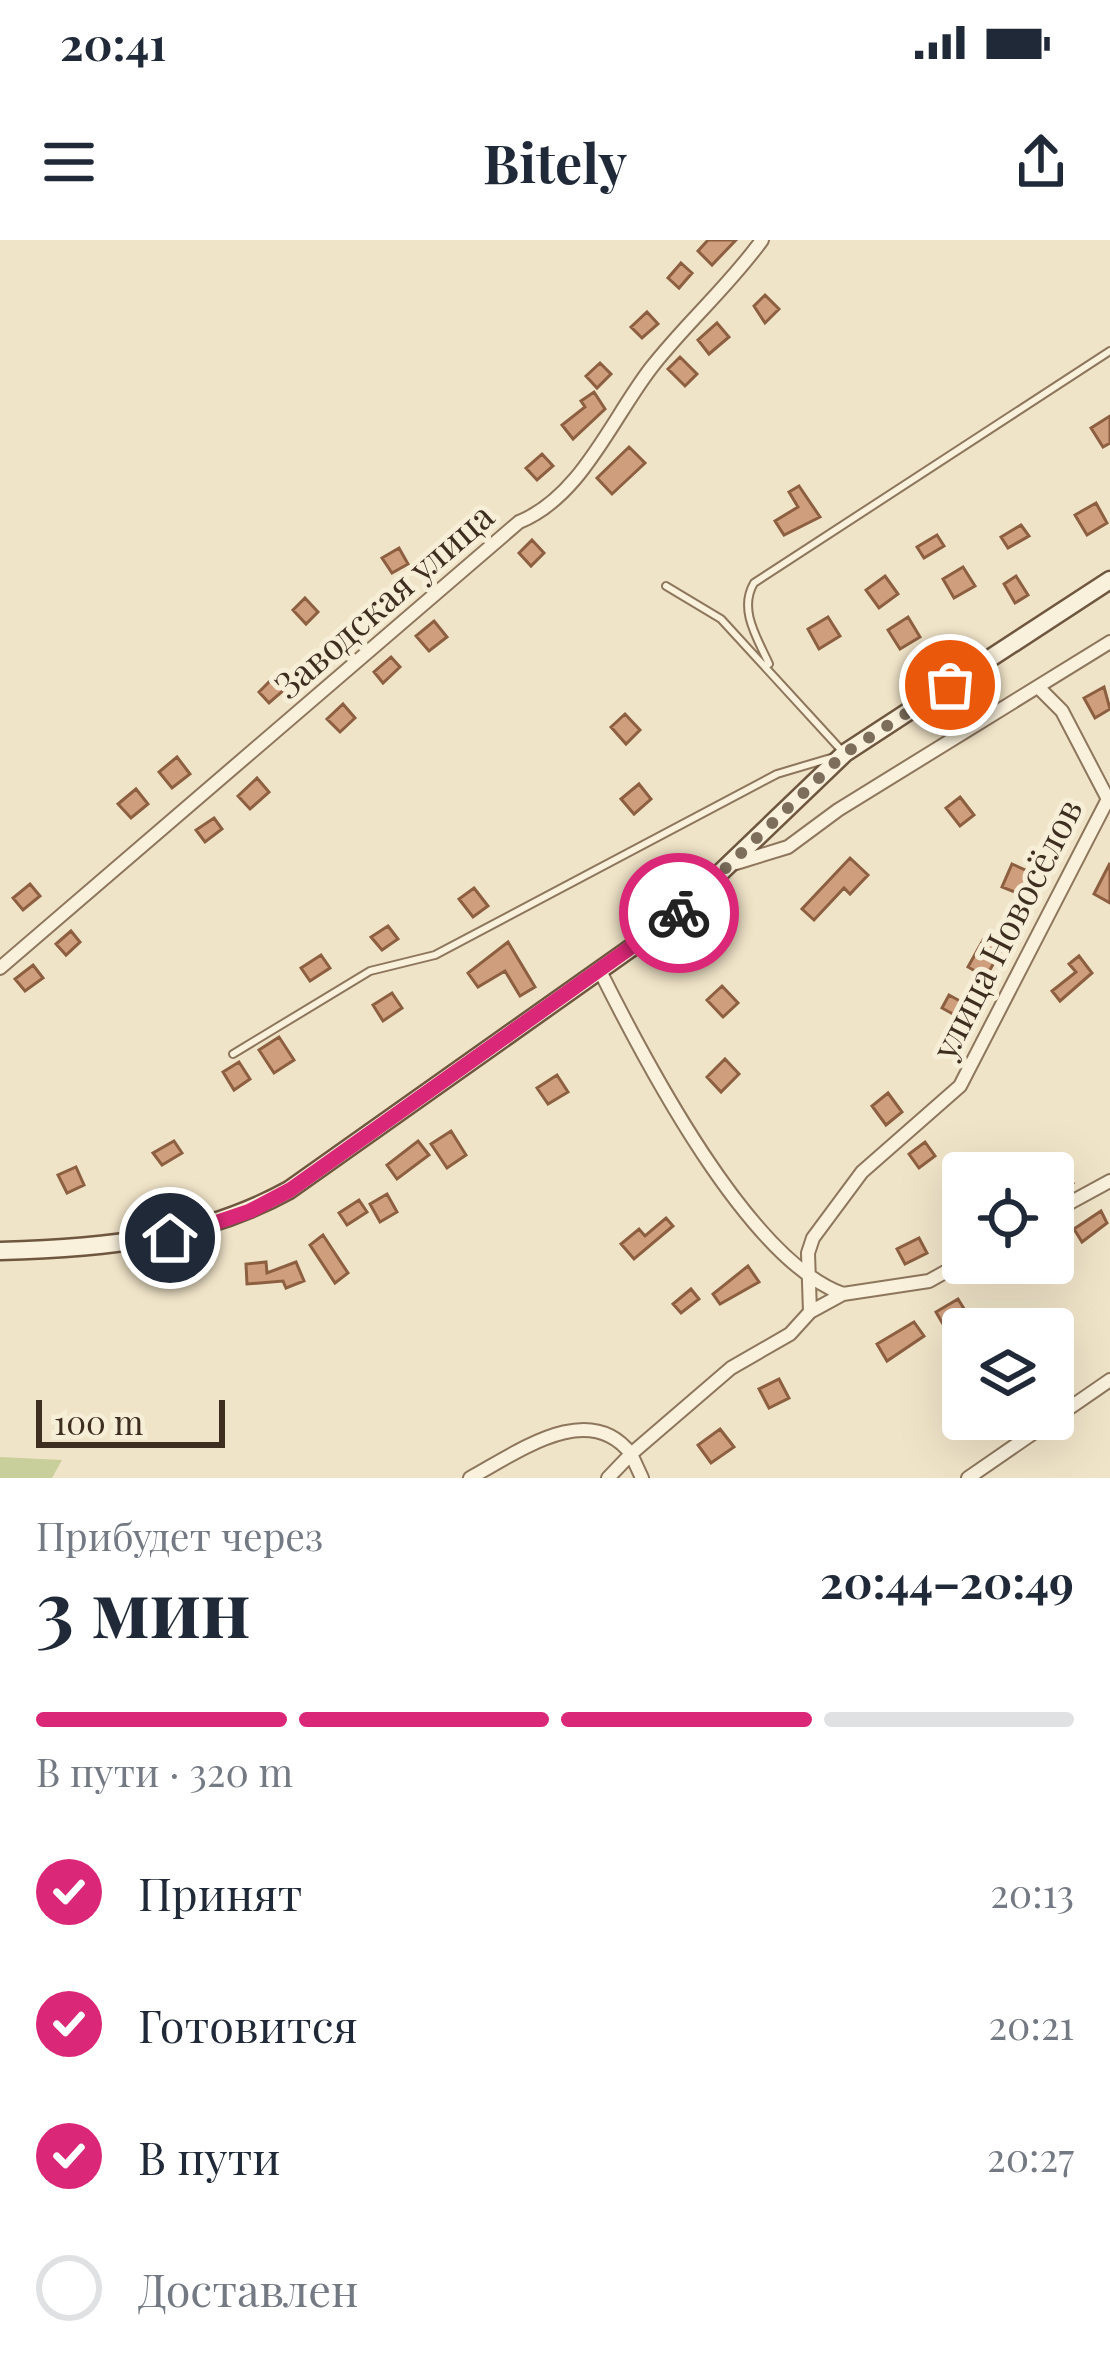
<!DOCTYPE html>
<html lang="ru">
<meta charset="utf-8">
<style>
:root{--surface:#fff;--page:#f6f6f7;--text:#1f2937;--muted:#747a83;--line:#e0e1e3;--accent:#db2777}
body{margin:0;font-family:"Playfair Display",serif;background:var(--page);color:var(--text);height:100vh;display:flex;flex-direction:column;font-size:45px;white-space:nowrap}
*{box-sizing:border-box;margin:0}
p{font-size:39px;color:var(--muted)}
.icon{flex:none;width:66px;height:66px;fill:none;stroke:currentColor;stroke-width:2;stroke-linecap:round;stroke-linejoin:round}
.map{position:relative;height:1238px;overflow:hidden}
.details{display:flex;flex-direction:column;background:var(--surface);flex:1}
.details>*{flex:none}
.fabs{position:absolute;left:942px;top:912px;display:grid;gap:24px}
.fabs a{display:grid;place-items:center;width:132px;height:132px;border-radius:12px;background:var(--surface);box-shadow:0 12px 48px #0002;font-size:60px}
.scale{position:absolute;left:36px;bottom:30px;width:189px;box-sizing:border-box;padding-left:12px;border:6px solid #3d2e20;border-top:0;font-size:33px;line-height:42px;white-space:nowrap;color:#3d2e20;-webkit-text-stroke:9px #f7eed8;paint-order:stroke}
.pin{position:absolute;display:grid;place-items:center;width:102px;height:102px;color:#fff;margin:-51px;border:6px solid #fff;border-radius:50%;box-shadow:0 3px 12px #0007}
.courier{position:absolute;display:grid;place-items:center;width:120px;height:120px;margin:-60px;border:9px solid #db2777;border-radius:50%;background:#fff;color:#222;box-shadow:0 3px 15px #0007}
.summary em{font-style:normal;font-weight:700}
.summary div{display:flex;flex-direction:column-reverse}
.summary{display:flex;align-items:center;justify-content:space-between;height:204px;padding:0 36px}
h1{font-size:78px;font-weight:700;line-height:90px}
.bar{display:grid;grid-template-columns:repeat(4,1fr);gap:18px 12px;align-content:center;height:144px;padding:0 36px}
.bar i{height:15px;border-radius:9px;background:var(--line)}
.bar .active{background:var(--accent)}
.bar p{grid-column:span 4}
ol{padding:0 36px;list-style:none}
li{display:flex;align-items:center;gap:36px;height:132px}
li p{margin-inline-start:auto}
li .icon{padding:12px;border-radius:50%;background:var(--accent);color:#fff;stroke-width:4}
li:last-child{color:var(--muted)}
li i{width:66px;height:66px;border:6px solid var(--line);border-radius:50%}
.status{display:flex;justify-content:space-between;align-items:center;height:84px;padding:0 60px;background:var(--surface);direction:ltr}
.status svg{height:33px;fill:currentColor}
header{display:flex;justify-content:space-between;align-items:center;height:156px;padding:0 36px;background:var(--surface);font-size:54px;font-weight:700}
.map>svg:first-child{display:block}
.green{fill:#c9cf9b}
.building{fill:#cf9f7d;stroke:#8d5f41;stroke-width:3}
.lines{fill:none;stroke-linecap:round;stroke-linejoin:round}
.service-casing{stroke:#8d765c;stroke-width:10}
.minor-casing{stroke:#8d765c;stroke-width:16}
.secondary-casing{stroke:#6f573f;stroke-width:21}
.service{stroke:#faf1dc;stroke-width:6}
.minor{stroke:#faf1dc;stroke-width:12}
.secondary{stroke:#faf1dc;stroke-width:16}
.done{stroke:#7c6e5b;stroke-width:12;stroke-dasharray:0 21.6}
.route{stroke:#db2777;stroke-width:15}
.labels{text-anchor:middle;stroke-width:10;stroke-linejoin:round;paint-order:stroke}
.street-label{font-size:36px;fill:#3d2e20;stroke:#f7eed8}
</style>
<div class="status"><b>20:41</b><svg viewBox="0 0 49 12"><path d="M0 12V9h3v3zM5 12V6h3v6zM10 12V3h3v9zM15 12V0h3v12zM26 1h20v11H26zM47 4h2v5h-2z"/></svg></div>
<header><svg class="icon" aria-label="menu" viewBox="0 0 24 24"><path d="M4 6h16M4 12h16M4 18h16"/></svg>Bitely<svg class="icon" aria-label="share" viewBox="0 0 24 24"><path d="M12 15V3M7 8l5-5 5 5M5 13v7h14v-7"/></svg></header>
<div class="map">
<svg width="1110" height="1238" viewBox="0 0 1110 1238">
<rect width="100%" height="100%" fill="#f0e4c8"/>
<!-- green -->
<path class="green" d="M0,1217L62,1220L52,1238H0Z"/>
<!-- building -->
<path class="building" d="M708,0H736L712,25L698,11Z
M681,23L692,33L679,48L668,38Z
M765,55L779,69L765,83L754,66Z
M647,72L658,84L642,98L631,87Z
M717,83L729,97L709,114L698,100Z
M680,117L697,134L685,146L668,129Z
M600,123L611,134L597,148L586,136Z
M594,152L605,169L573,199L562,185L585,167L581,161Z
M1110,176V203L1103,207L1091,188Z
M629,207L645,223L612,254L597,238Z
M542,214L553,226L537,240L526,228Z
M799,246L820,277L784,295L775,281L798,267L789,252Z
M1096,263L1107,283L1087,295L1075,275Z
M1021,285L1029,296L1008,308L1001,297Z
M937,295L944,306L924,318L917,307Z
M532,300L544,313L531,326L519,313Z
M399,308L408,324L392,333L382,318Z
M963,327L975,346L954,358L943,339Z
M885,336L898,354L879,368L866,350Z
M1016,336L1028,355L1015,363L1004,344Z
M305,358L318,372L306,384L293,370Z
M828,377L840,396L819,409L808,389Z
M908,377L920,397L900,409L888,390Z
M434,381L447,397L429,411L416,396Z
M391,417L400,427L383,443L374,432Z
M273,438L284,450L269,463L259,452Z
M1104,447L1110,469L1095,478L1084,458Z
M343,464L355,478L340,492L327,479Z
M625,474L640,490L626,504L611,487Z
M177,517L190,534L172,548L159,532Z
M257,538L269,552L250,569L238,556Z
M639,544L651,559L634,574L621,559Z
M136,549L148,564L131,578L118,564Z
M960,557L974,575L960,586L946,568Z
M214,578L222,589L205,602L196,590Z
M850,618L868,635L850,654L844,648L814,680L802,669Z
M1110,623V663L1094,654Z
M1012,624L1032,633L1022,655L1002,647Z
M30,644L40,656L23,670L13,658Z
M474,648L488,666L473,677L459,659Z
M388,686L398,699L382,710L371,697Z
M71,691L80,702L66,715L56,704Z
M983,700L1001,710L986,737L968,727Z
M508,702L535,747L520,756L505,731L478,747L468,733Z
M321,715L330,728L310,741L301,728Z
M1079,716L1092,733L1060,761L1052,751L1076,732L1069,724Z
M33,725L43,738L25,751L15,739Z
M722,746L738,763L723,777L707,760Z
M392,753L402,768L383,781L373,765Z
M949,755L969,766L962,779L942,768Z
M279,797L294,820L274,833L259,810Z
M725,819L739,834L721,852L707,837Z
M239,822L250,839L234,850L223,832Z
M557,835L568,852L548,864L537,848Z
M888,853L902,872L886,885L872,866Z
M451,891L466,915L447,928L431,904Z
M174,901L182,913L162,925L153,913Z
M418,901L429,915L397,939L387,925Z
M925,902L935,916L919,928L909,914Z
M76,927L84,945L67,953L58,935Z
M1065,927L1073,943L1058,951L1053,934Z
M387,954L397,972L380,982L370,964Z
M359,960L367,972L347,985L339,973Z
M1101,971L1107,983L1082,1002L1074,989Z
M666,978L673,986L634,1019L621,1004L639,989L645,996Z
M323,995L348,1033L335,1043L310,1005Z
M919,998L927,1013L905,1024L897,1009Z
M266,1022L267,1033L296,1022L304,1041L286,1048L283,1041L247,1044L246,1024Z
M748,1026L759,1042L720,1064L713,1054Z
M691,1049L699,1059L681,1073L673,1064Z
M958,1059L966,1072L944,1086L936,1072Z
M914,1082L924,1096L887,1121L877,1104Z
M779,1139L789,1158L769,1168L759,1149Z
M720,1189L734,1207L711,1223L698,1205Z"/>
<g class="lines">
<defs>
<path id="service" d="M666,346L721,379L843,512
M769,424C758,399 738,370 754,343L1110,111
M233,814L370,731L435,715L777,534L834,517"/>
<path id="minor" d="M1040,449L1062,471L1110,563
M736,623L788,607L838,570L1110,402
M0,728L519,282C581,257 611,180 651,128C686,83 729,46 762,0
M600,731C645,821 748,1020 843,1054
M1053,972L1110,941
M810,1072L808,1013L813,998L862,932L960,846L1108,559
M470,1238C518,1212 589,1159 631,1214L608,1238
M642,1238L631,1214L731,1128L790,1094L810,1072L843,1054L929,1041L963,1022
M968,1238L1110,1140"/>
<path id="secondary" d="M0,1011C103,1008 198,1000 289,950L672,679L845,513L1110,340"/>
</defs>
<!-- service casing -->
<use href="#service" class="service-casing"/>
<!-- minor casing -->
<use href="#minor" class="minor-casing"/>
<!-- secondary casing -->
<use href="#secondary" class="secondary-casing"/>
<!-- service -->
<use href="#service" class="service"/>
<!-- minor -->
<use href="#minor" class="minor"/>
<!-- secondary -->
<use href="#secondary" class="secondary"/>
</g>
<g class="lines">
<!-- done -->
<path class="done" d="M679,673L845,513L950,445"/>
<!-- route -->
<path class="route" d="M170,998L250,971L290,950L679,673"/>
</g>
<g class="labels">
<!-- street labels -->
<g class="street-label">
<text transform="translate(384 361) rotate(-41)" y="13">Заводская улица</text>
<text transform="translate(1007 689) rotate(-63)" y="13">улица Новосёлов</text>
</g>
</g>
</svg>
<div class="fabs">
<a><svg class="icon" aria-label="locate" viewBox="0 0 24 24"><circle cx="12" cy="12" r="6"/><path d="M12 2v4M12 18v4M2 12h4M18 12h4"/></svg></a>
<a><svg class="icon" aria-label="layers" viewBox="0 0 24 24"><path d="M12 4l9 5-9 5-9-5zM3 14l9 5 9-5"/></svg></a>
</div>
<div class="scale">100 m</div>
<div class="pin" style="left:950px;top:445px;background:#ea580c"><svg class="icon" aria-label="bag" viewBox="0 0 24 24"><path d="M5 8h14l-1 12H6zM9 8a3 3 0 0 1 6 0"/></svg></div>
<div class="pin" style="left:170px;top:998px;background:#1f2937"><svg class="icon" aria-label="home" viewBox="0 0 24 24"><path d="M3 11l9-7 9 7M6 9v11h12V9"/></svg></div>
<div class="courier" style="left:679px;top:673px"><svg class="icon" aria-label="bike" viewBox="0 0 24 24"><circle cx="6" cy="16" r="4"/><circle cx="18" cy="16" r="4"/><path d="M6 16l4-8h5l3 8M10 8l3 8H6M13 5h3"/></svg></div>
</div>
<section class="details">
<div class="summary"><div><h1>3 мин</h1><p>Прибудет через</p></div><em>20:44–20:49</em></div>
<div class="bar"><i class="active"></i><i class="active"></i><i class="active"></i><i></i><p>В пути · 320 m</p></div>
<ol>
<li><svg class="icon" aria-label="check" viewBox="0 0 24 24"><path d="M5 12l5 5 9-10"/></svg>Принят<p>20:13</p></li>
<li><svg class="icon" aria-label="check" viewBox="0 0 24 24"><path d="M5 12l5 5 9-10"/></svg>Готовится<p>20:21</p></li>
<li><svg class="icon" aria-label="check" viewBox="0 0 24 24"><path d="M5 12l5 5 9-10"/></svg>В пути<p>20:27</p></li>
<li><i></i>Доставлен</li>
</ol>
</section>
